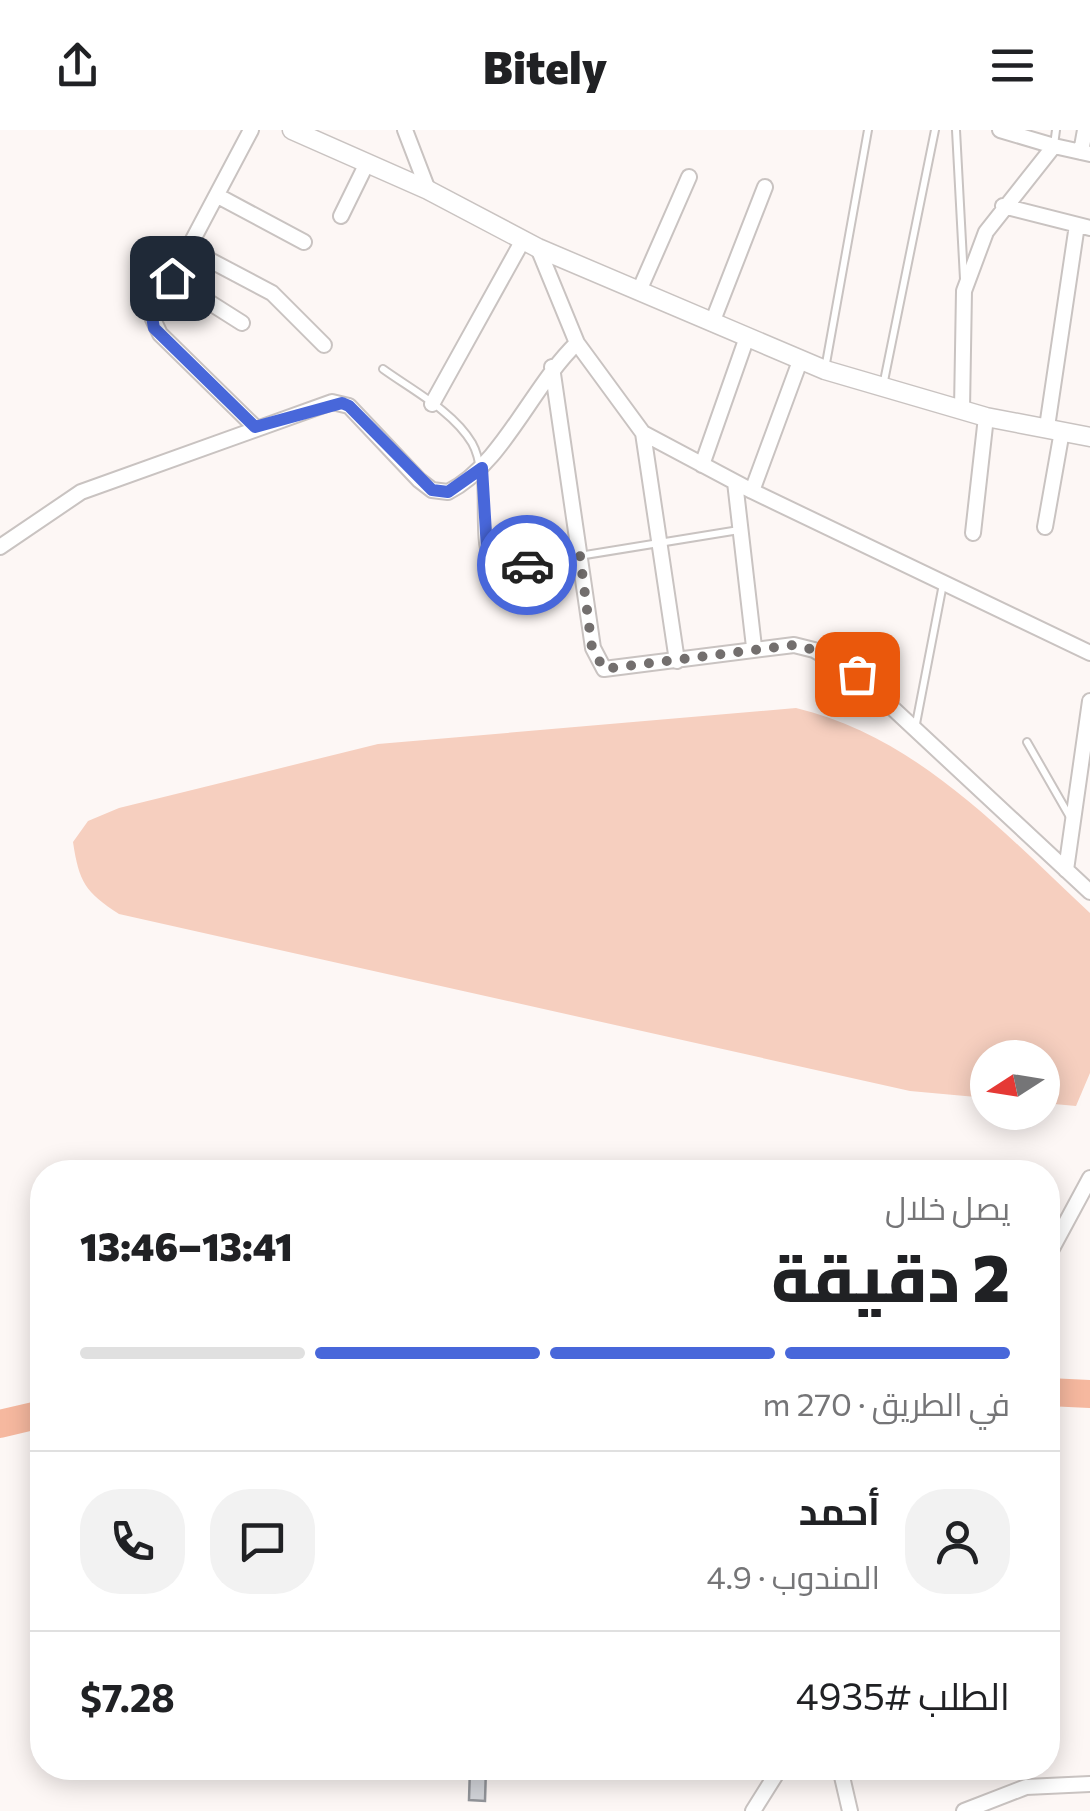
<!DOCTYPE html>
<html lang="ar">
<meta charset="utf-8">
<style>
:root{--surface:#fff;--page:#f2f2f2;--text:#202124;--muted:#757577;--line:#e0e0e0;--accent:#4867da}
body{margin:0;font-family:Commissioner,Cairo,sans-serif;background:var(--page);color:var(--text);direction:rtl;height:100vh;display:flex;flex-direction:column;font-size:38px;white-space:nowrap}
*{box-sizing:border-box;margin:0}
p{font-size:32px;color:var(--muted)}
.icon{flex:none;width:55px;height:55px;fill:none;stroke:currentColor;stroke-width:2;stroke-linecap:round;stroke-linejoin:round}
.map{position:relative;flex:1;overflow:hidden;direction:ltr}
.drawer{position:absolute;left:30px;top:1030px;width:1030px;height:620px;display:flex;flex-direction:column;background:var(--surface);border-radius:40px;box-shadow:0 5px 25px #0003;direction:rtl}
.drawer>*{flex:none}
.needle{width:65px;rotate:258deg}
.tools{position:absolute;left:970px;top:910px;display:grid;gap:20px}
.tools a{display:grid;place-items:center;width:90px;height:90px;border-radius:50%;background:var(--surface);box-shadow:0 5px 25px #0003;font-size:50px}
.pin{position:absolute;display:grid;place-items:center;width:85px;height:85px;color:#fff;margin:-42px;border-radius:20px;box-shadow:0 5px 15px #0006}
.courier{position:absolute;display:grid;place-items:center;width:100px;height:100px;margin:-50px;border:8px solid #4867da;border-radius:50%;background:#fff;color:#222;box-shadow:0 2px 12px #0007}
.headline em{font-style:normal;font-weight:800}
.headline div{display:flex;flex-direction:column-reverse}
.headline{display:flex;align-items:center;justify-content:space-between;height:170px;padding:0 50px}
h1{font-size:65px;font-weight:800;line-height:75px}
.bar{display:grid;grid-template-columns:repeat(4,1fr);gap:15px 10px;align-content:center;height:120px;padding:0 50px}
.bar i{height:12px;border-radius:8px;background:var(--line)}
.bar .on{background:var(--accent)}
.bar p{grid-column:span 4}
.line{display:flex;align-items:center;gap:25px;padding:0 50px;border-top:2px solid var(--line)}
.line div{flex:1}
.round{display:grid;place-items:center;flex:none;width:105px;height:105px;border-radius:40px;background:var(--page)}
header{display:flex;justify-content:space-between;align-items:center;height:130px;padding:0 50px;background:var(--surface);font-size:45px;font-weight:800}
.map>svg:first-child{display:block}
.green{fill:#f6cfbf}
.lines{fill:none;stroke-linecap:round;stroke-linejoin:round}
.river{stroke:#f6b89f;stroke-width:28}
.building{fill:#d2d4d9;stroke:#929499;stroke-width:2.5}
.service-casing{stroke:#c9c3c1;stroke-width:10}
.minor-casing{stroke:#c9c3c1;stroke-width:18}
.tertiary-casing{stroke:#c9c3c1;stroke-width:21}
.service{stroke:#fff;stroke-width:6}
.minor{stroke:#fff;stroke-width:14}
.tertiary{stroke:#fff;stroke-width:18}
.done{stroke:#736f6e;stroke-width:10;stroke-dasharray:0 18}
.route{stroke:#4867da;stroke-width:12}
</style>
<header><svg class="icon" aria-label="menu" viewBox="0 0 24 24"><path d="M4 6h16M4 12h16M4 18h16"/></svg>Bitely<svg class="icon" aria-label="share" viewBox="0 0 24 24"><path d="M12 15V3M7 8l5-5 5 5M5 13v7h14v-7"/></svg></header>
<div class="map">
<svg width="1090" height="1681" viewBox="0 0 1090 1681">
<rect width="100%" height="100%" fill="#fdf7f5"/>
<!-- green -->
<path class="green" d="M796,578C916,606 1003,702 1090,783V943L1076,976L1043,973L1042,928H988L987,968L910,961L119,784C85,762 79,752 73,712L88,691L119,678L378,614Z"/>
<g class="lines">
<!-- river -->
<path class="river" d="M1048,1262L1090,1264
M0,1294L42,1284"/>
</g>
<!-- building -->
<path class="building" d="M470,1638H486L485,1671L469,1670Z"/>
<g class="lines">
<defs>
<path id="service" d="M956,0L964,149
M1054,15L1056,0
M383,239C412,260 453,281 472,313C492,348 471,415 493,440L739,400
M825,239L868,0
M883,256L935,0
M915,599L943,454
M1027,612L1070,687"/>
<path id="minor" d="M251,0L152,187L160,204L255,297
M405,0L428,60
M1000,0L1054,16
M1081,22L1085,0
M218,66L304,112
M1003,76L1090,98
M341,86L367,33
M187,118L272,163L324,215
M538,118L577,213L643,303L752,361L1090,523
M171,148L242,193
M639,161L689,47
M712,193L765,57
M552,237L593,518L604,539L794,515L814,520L857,545L1090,762
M432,274L523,110
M962,279L964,161L986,102L1054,16L1090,24
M1047,297L1077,95
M643,303L677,531
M702,335L747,207
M735,352L754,517
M752,361L800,231
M1045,397L1062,301
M973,403L986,287
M0,417L81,362L332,272L349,276L419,350L432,360L448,362C502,335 532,256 577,213
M1066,740L1090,571
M1048,1126L1090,1048
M840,1638L850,1681
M753,1681L780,1638
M964,1681L1026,1657L1090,1654"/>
<path id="tertiary" d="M292,0L428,60L538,118L825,240L986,287L1090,307"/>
</defs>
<!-- service casing -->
<use href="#service" class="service-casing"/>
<!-- minor casing -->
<use href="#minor" class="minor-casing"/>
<!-- tertiary casing -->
<use href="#tertiary" class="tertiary-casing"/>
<!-- service -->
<use href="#service" class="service"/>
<!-- minor -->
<use href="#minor" class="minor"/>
<!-- tertiary -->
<use href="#tertiary" class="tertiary"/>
</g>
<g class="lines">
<!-- done -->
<path class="done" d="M527,435L580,426L592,518L604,539L794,515L814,520L857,544"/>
<!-- route -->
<path class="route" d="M172,148L152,187L154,198L255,297L342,273L349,276L432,360L448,362L482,338L488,436L493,440L527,435"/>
</g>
</svg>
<div class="tools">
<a><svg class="needle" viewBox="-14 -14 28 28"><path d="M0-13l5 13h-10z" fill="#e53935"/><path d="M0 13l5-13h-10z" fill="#757577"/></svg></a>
</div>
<div class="pin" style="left:857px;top:544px;background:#ea580c"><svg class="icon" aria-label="bag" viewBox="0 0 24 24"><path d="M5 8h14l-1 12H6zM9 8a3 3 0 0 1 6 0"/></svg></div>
<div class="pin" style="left:172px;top:148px;background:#1f2937"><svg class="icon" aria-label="home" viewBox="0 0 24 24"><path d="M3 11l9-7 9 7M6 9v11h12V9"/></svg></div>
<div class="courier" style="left:527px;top:435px"><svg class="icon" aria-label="car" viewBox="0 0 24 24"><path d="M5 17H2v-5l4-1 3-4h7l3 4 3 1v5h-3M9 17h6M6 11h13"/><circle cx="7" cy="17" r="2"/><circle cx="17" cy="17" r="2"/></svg></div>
<section class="drawer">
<div class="headline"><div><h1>2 دقيقة</h1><p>يصل خلال</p></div><em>13:41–13:46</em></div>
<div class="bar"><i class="on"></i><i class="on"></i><i class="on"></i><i></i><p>في الطريق · 270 m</p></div>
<div class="line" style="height:180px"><a class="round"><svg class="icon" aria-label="person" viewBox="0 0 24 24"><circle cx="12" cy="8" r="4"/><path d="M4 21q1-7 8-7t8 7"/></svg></a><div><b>أحمد</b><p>المندوب · 4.9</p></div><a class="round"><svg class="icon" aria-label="chat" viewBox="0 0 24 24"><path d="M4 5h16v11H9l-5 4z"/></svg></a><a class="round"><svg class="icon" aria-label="phone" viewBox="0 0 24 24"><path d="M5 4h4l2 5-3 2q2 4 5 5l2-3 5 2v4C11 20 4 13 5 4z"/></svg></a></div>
<div class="line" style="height:130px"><div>الطلب #4935</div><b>$7.28</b></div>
</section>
</div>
